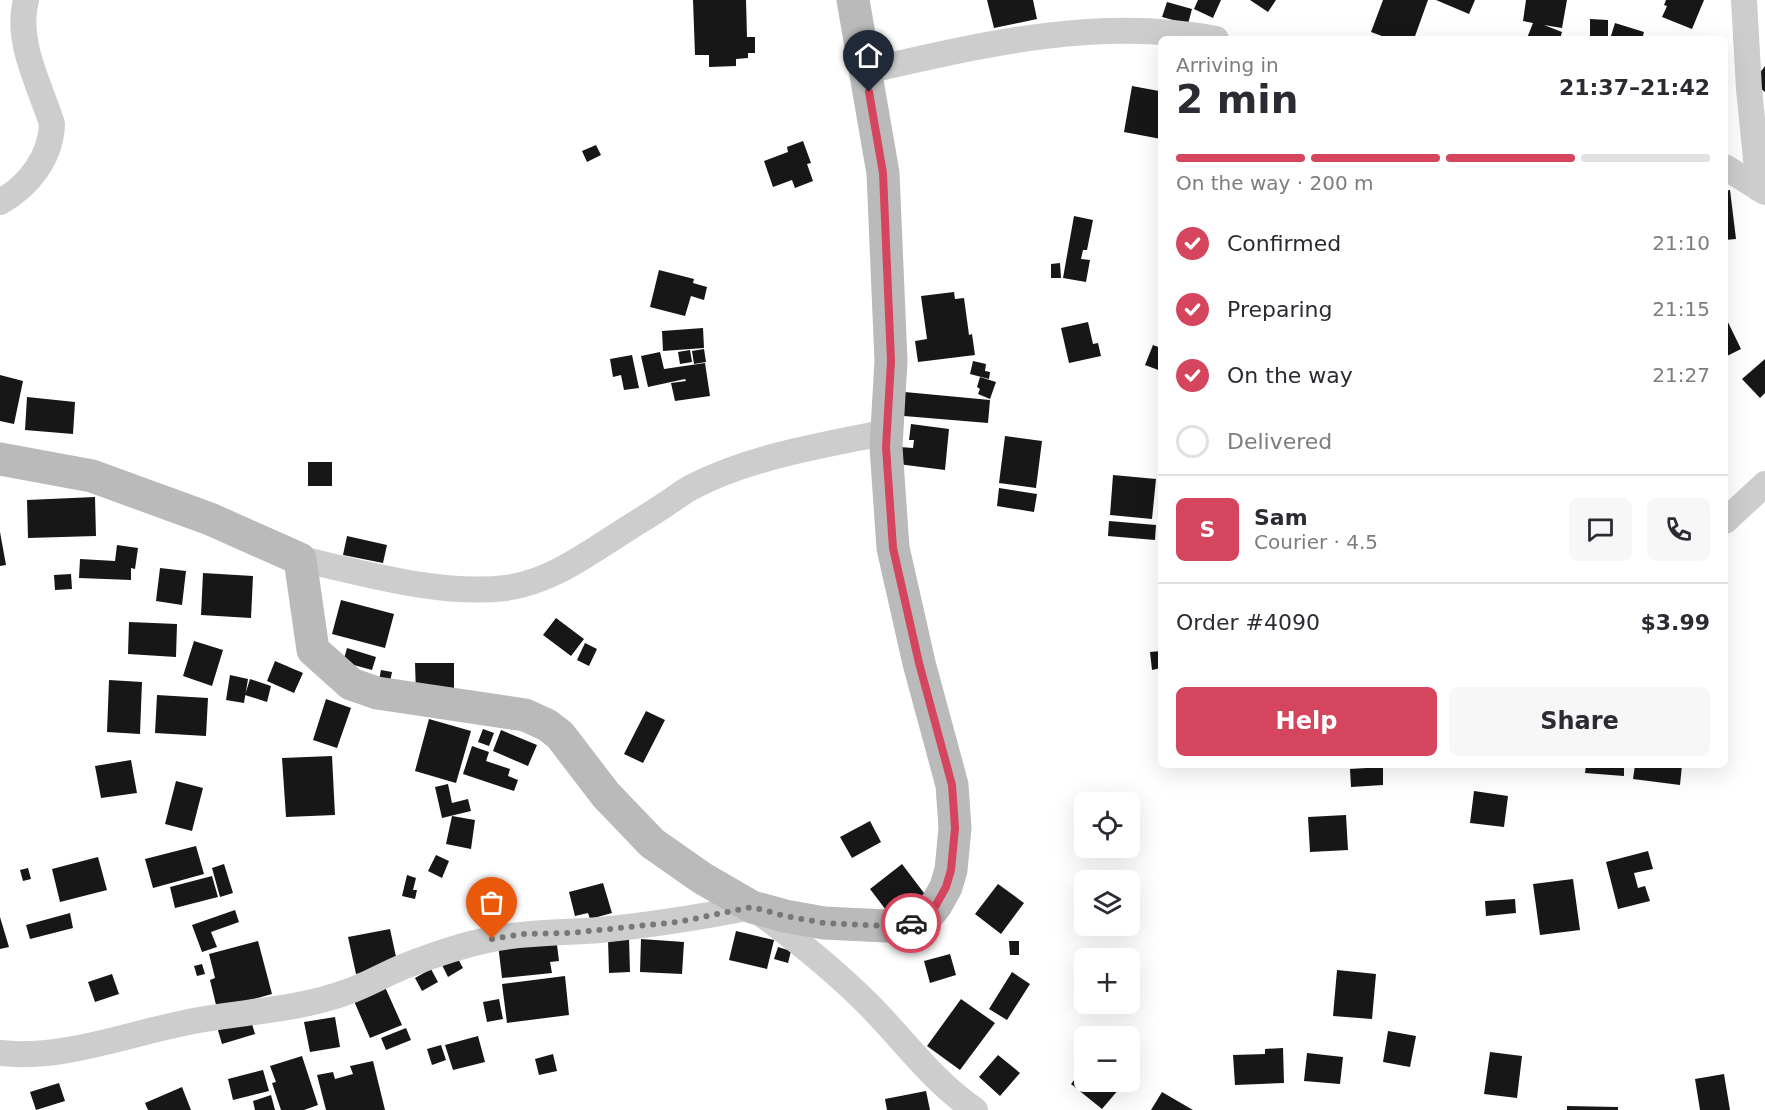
<!DOCTYPE html>
<meta charset="utf-8">
<style>
:root{--surface:#fff;--page:#f7f7f7;--text:#2b2b33;--muted:#7c7c81;--line:#e1e1e2;--accent:#d5455d}
body{margin:0;font-family:"DejaVu Sans",sans-serif;background:var(--page);color:var(--text);height:100vh;display:flex;flex-direction:column;font-size:22px;white-space:nowrap}
*{box-sizing:border-box;margin:0}
p{font-size:20px;color:var(--muted)}
.icon{flex:none;width:33px;height:33px;fill:none;stroke:currentColor;stroke-width:2;stroke-linecap:round;stroke-linejoin:round}
.map{position:relative;flex:1;overflow:hidden}
.details{position:absolute;left:1158px;top:36px;width:570px;height:732px;display:flex;flex-direction:column;background:var(--surface);border-radius:9px;box-shadow:0 6px 24px #0002}
.details>*{flex:none}
.tools{position:absolute;left:1074px;top:792px;display:grid;gap:12px}
.tools a{display:grid;place-items:center;width:66px;height:66px;border-radius:9px;background:var(--surface);box-shadow:0 6px 24px #0002;font-size:30px}
.pin{position:absolute;display:grid;place-items:center;width:51px;height:51px;color:#fff;margin:-62px -26px;border-radius:50% 50% 50% 0;rotate:-45deg;box-shadow:0 0 6px #0007}
.pin .icon{rotate:45deg}
.courier{position:absolute;display:grid;place-items:center;width:60px;height:60px;margin:-30px;border:4px solid #d5455d;border-radius:50%;background:#fff;color:#222;box-shadow:0 2px 8px #0007}
.overview em{font-style:normal;font-weight:700}
.overview div{display:flex;flex-direction:column-reverse}
.overview{display:flex;align-items:center;justify-content:space-between;height:102px;padding:0 18px}
h1{font-size:39px;font-weight:700;line-height:45px}
.bar{display:grid;grid-template-columns:repeat(4,1fr);gap:9px 6px;align-content:center;height:72px;padding:0 18px}
.bar i{height:8px;border-radius:4px;background:var(--line)}
.bar .current{background:var(--accent)}
.bar p{grid-column:span 4}
.line{display:flex;align-items:center;gap:15px;padding:0 18px;border-top:2px solid var(--line)}
.line div{flex:1}
.round{display:grid;place-items:center;flex:none;width:63px;height:63px;border-radius:9px;background:var(--page)}
ol{padding:0 18px;list-style:none}
li{display:flex;align-items:center;gap:18px;height:66px}
li p{margin-inline-start:auto}
li .icon{padding:6px;border-radius:50%;background:var(--accent);color:#fff;stroke-width:4}
li:last-child{color:var(--muted)}
li i{width:33px;height:33px;border:3px solid var(--line);border-radius:50%}
.primary-button{display:flex;gap:12px;margin-top:auto;padding:12px 18px}
.primary-button a{flex:1;height:69px;border-radius:9px;background:var(--accent);color:#fff;font-size:24px;font-weight:700;line-height:69px;text-align:center}
.primary-button a+a{background:var(--page);color:var(--text)}
.map>svg:first-child{display:block}
.building{fill:#171717}
.lines{fill:none;stroke-linecap:round;stroke-linejoin:round}
.street{stroke:#cdcdcd;stroke-width:26}
.secondary{stroke:#bababa;stroke-width:33}
.done{stroke:#787878;stroke-width:6;stroke-dasharray:0 10.8}
.route{stroke:#d5455d;stroke-width:8}
</style>
<div class="map">
<svg width="1765" height="1110" viewBox="0 0 1765 1110">
<rect width="100%" height="100%" fill="#fff"/>
<!-- building -->
<path class="building" d="M693,0H746L747,37H755V53H748V58L736,59V66L709,67V55H695Z
M987,0H1033L1037,19L994,28Z
M1198,0H1221L1213,18L1194,9Z
M1250,0H1276L1268,12Z
M1383,0H1428L1414,39H1390L1371,32Z
M1436,0H1475L1469,14Z
M1526,0H1567L1562,28L1544,25L1562,32L1560,39L1527,38L1533,23L1523,21Z
M1666,0H1704L1692,29L1662,17L1667,6L1664,5Z
M1167,2L1192,9L1188,24L1162,17Z
M1590,19L1608,20V39H1590Z
M1615,23L1644,32L1642,39H1610Z
M1765,66V92L1753,82Z
M1160,85L1161,139L1124,132L1132,86L1159,91Z
M803,141L811,163L807,164L813,181L795,188L792,180L773,187L764,161L788,152L787,147Z
M596,145L601,155L587,162L582,151Z
M1730,190L1736,239L1725,240V191Z
M1074,216L1093,220L1087,250H1083L1081,259L1090,260L1086,282L1063,278Z
M1060,263L1061,278H1051V264Z
M659,270L694,279L693,283L707,287L704,300L691,296L685,316L650,307Z
M954,292L955,299L964,298L969,335L972,334L975,355L918,362L915,341L927,339L921,296Z
M1725,316L1741,349L1725,357Z
M1088,322L1093,344L1098,343L1101,356L1069,363L1061,328Z
M703,328L704,348L663,351L662,331Z
M1153,345L1161,348V371L1145,365Z
M704,349L706,362L694,364L692,351Z
M690,350L692,362L680,364L678,352Z
M660,352L664,369L705,363L710,396L675,401L671,383L686,381L685,379L648,387L641,356Z
M632,355L639,388L624,390L621,375L613,377L610,359Z
M1765,359V393L1760,398L1742,379Z
M973,361L986,364L985,371L990,372L989,379L970,374Z
M0,375L23,381L14,424L0,421Z
M980,377L996,382L990,399L978,394L980,389L977,387Z
M894,391L990,400L988,423L892,415Z
M27,397L75,402L73,434L25,430Z
M911,424L949,429L945,470L898,464L900,447L913,448L914,440H909Z
M1005,436L1042,441L1036,488L999,483Z
M308,462H332V486H308Z
M1113,475L1156,479L1152,519L1110,515Z
M999,488L1037,494L1034,512L997,506Z
M95,497L96,536L28,538L27,500Z
M1109,521L1156,525L1155,540L1108,536Z
M0,532L6,565L0,566Z
M347,536L387,545L383,563L343,555Z
M117,545L138,548L135,569L131,568V580L79,578L80,559L115,561Z
M160,568L186,571L182,605L156,601Z
M203,573L253,576L251,618L201,615Z
M71,574L72,589L55,590L54,575Z
M341,600L394,614L385,648L332,634Z
M556,618L584,639L571,656L543,635Z
M129,622L177,624L176,657L128,654Z
M194,641L223,650L212,686L183,676Z
M585,643L597,649L589,666L577,660Z
M347,648L376,657L372,670L343,662Z
M1161,651V668L1152,670L1150,652Z
M275,661L303,673L294,693L267,681Z
M415,663H454V694H416Z
M381,670L392,672L389,687L378,685Z
M230,675L248,679L244,703L226,700Z
M250,679L271,686L267,702L245,695Z
M109,680L142,682L140,734L107,732Z
M157,695L208,698L206,736L155,733Z
M326,699L351,708L337,748L313,740Z
M646,711L665,720L643,763L624,754Z
M429,719L471,731L456,783L415,771Z
M483,729L494,733L489,746L478,742Z
M501,730L537,745L528,766L493,751Z
M472,746L489,752L486,761L510,769L508,776L518,780L514,791L463,774Z
M332,756L335,815L286,817L282,758Z
M131,760L137,793L101,798L95,766Z
M1586,765H1624V776L1585,773Z
M1635,765H1682L1680,785L1633,779Z
M1383,767V785L1351,787L1350,769Z
M176,781L203,788L192,831L165,824Z
M448,784L452,803L468,799L471,811L442,818L435,787Z
M1474,791L1508,796L1504,827L1470,823Z
M1346,815L1348,850L1310,852L1308,817Z
M452,816L475,820L471,849L446,844Z
M870,821L881,842L852,858L840,837Z
M196,846L204,874L153,888L145,859Z
M1648,851L1653,869L1634,873L1638,888L1645,886L1650,901L1618,909L1606,862Z
M436,855L449,861L442,878L428,871Z
M98,857L107,890L60,902L52,869Z
M224,864L233,893L220,897L212,868Z
M902,864L927,897L902,917L895,908L889,914L870,889Z
M28,868L31,879L23,881L20,870Z
M407,875L416,878L413,890H417L415,899L402,896Z
M212,876L218,897L175,908L170,887Z
M1573,879L1580,930L1540,935L1533,884Z
M603,883L612,913L590,919L588,913L575,916L569,892Z
M998,884L1024,903L1001,934L975,914Z
M1515,899L1516,913L1486,916L1485,901Z
M235,910L239,922L211,932L217,947L202,952L192,925Z
M70,913L73,928L30,939L26,925Z
M0,917L9,947L0,949Z
M390,929L398,966L356,974L348,937Z
M736,931L774,940L767,969L729,960Z
M556,937L559,961L550,962L552,973L502,978L498,944Z
M629,938L630,972L609,973L608,939Z
M641,939L684,942L682,974L640,972Z
M258,941L272,994L217,1009L210,980L215,978L209,954Z
M1009,941H1019V955H1010Z
M778,947L791,951L788,963L774,959Z
M950,954L956,975L930,983L924,961Z
M457,957L463,968L448,977L442,965Z
M202,964L205,974L197,976L194,966Z
M431,969L438,982L422,991L415,978Z
M1337,970L1376,974L1372,1019L1333,1016Z
M1012,972L1030,984L1007,1020L989,1009Z
M112,974L119,994L95,1002L88,982Z
M565,976L569,1015L507,1023L502,984Z
M385,987L402,1025L370,1038L354,1001Z
M499,999L503,1019L487,1022L483,1002Z
M961,999L995,1023L960,1070L927,1046Z
M250,1017L255,1034L222,1044L217,1027Z
M335,1017L340,1047L310,1052L304,1022Z
M406,1028L411,1040L386,1050L381,1038Z
M1388,1031L1416,1036L1410,1067L1383,1062Z
M478,1036L485,1062L453,1070L445,1045Z
M441,1045L446,1060L432,1065L427,1049Z
M1283,1048L1284,1083L1235,1085L1233,1055L1265,1054V1049Z
M1490,1052L1522,1056L1517,1098L1484,1094Z
M1307,1053L1343,1057L1340,1084L1304,1081Z
M553,1054L557,1071L539,1075L535,1059Z
M998,1055L1020,1073L1000,1096L979,1077Z
M302,1056L318,1105L304,1110H281L272,1083L276,1082L270,1066Z
M373,1061L385,1110H326L317,1075L333,1072L335,1079L353,1074L350,1066Z
M1084,1068V1082H1125L1102,1109L1071,1084Z
M263,1070L269,1091L233,1100L228,1079Z
M1724,1074L1730,1110H1700L1695,1079Z
M59,1083L65,1101L36,1110L30,1092Z
M182,1087L191,1110H148L145,1103Z
M926,1091L930,1110H887L885,1099Z
M1162,1092L1193,1110H1151Z
M271,1095L275,1110H255L253,1101Z
M1567,1106L1618,1107V1110H1567Z"/>
<g class="lines">
<!-- street -->
<path class="street" d="M1744,0L1749,89L1759,189
M866,71C980,45 1099,16 1216,39
M1725,167L1765,192
M0,202C29,186 51,157 52,124C40,85 15,42 26,0
M1725,521L1765,484
M300,559C364,573 440,596 506,588C549,582 583,557 619,534C636,523 653,513 669,502C677,497 684,491 692,487C752,456 821,446 887,432
M0,1053C66,1061 140,1029 205,1019C252,1011 301,1009 347,992C367,985 385,974 405,966C433,955 462,945 492,939C527,932 564,933 600,930C651,925 701,917 752,907C793,937 832,968 868,1004C903,1039 933,1082 975,1110"/>
<!-- secondary -->
<path class="secondary" d="M0,459L92,476L210,519L300,559L313,650L351,684L377,693L525,715L547,725L560,735L606,795L652,843L702,878L752,907L785,916L824,923L886,926L914,923L928,915L936,905L946,887L951,870L955,828L952,785L919,663L893,548L886,447L891,361L883,173L853,0"/>
</g>
<g class="lines">
<!-- done -->
<path class="done" d="M492,939L523,934L570,933L678,922L752,907L785,916L824,923L886,926L911,923"/>
<!-- route -->
<path class="route" d="M869,92L883,173L891,361L886,447L893,548L919,663L952,785L955,828L951,870L946,887L936,905L928,915L911,923"/>
</g>
</svg>
<div class="tools">
<a><svg class="icon" aria-label="locate" viewBox="0 0 24 24"><circle cx="12" cy="12" r="6"/><path d="M12 2v4M12 18v4M2 12h4M18 12h4"/></svg></a>
<a><svg class="icon" aria-label="layers" viewBox="0 0 24 24"><path d="M12 4l9 5-9 5-9-5zM3 14l9 5 9-5"/></svg></a>
<a>+</a>
<a>−</a>
</div>
<div class="pin" style="left:492px;top:939px;background:#ea580c"><svg class="icon" aria-label="bag" viewBox="0 0 24 24"><path d="M5 8h14l-1 12H6zM9 8a3 3 0 0 1 6 0"/></svg></div>
<div class="pin" style="left:869px;top:92px;background:#1f2937"><svg class="icon" aria-label="home" viewBox="0 0 24 24"><path d="M3 11l9-7 9 7M6 9v11h12V9"/></svg></div>
<div class="courier" style="left:911px;top:923px"><svg class="icon" aria-label="car" viewBox="0 0 24 24"><path d="M5 17H2v-5l4-1 3-4h7l3 4 3 1v5h-3M9 17h6M6 11h13"/><circle cx="7" cy="17" r="2"/><circle cx="17" cy="17" r="2"/></svg></div>
<section class="details">
<div class="overview"><div><h1>2 min</h1><p>Arriving in</p></div><em>21:37–21:42</em></div>
<div class="bar"><i class="current"></i><i class="current"></i><i class="current"></i><i></i><p>On the way · 200 m</p></div>
<ol>
<li><svg class="icon" aria-label="check" viewBox="0 0 24 24"><path d="M5 12l5 5 9-10"/></svg>Confirmed<p>21:10</p></li>
<li><svg class="icon" aria-label="check" viewBox="0 0 24 24"><path d="M5 12l5 5 9-10"/></svg>Preparing<p>21:15</p></li>
<li><svg class="icon" aria-label="check" viewBox="0 0 24 24"><path d="M5 12l5 5 9-10"/></svg>On the way<p>21:27</p></li>
<li><i></i>Delivered</li>
</ol>
<div class="line" style="height:108px"><b class="round" style="background:var(--accent);color:#fff">S</b><div><b>Sam</b><p>Courier · 4.5</p></div><a class="round"><svg class="icon" aria-label="chat" viewBox="0 0 24 24"><path d="M4 5h16v11H9l-5 4z"/></svg></a><a class="round"><svg class="icon" aria-label="phone" viewBox="0 0 24 24"><path d="M5 4h4l2 5-3 2q2 4 5 5l2-3 5 2v4C11 20 4 13 5 4z"/></svg></a></div>
<div class="line" style="height:78px"><div>Order #4090</div><b>$3.99</b></div>
<div class="primary-button"><a>Help</a><a>Share</a></div>
</section>
</div>
